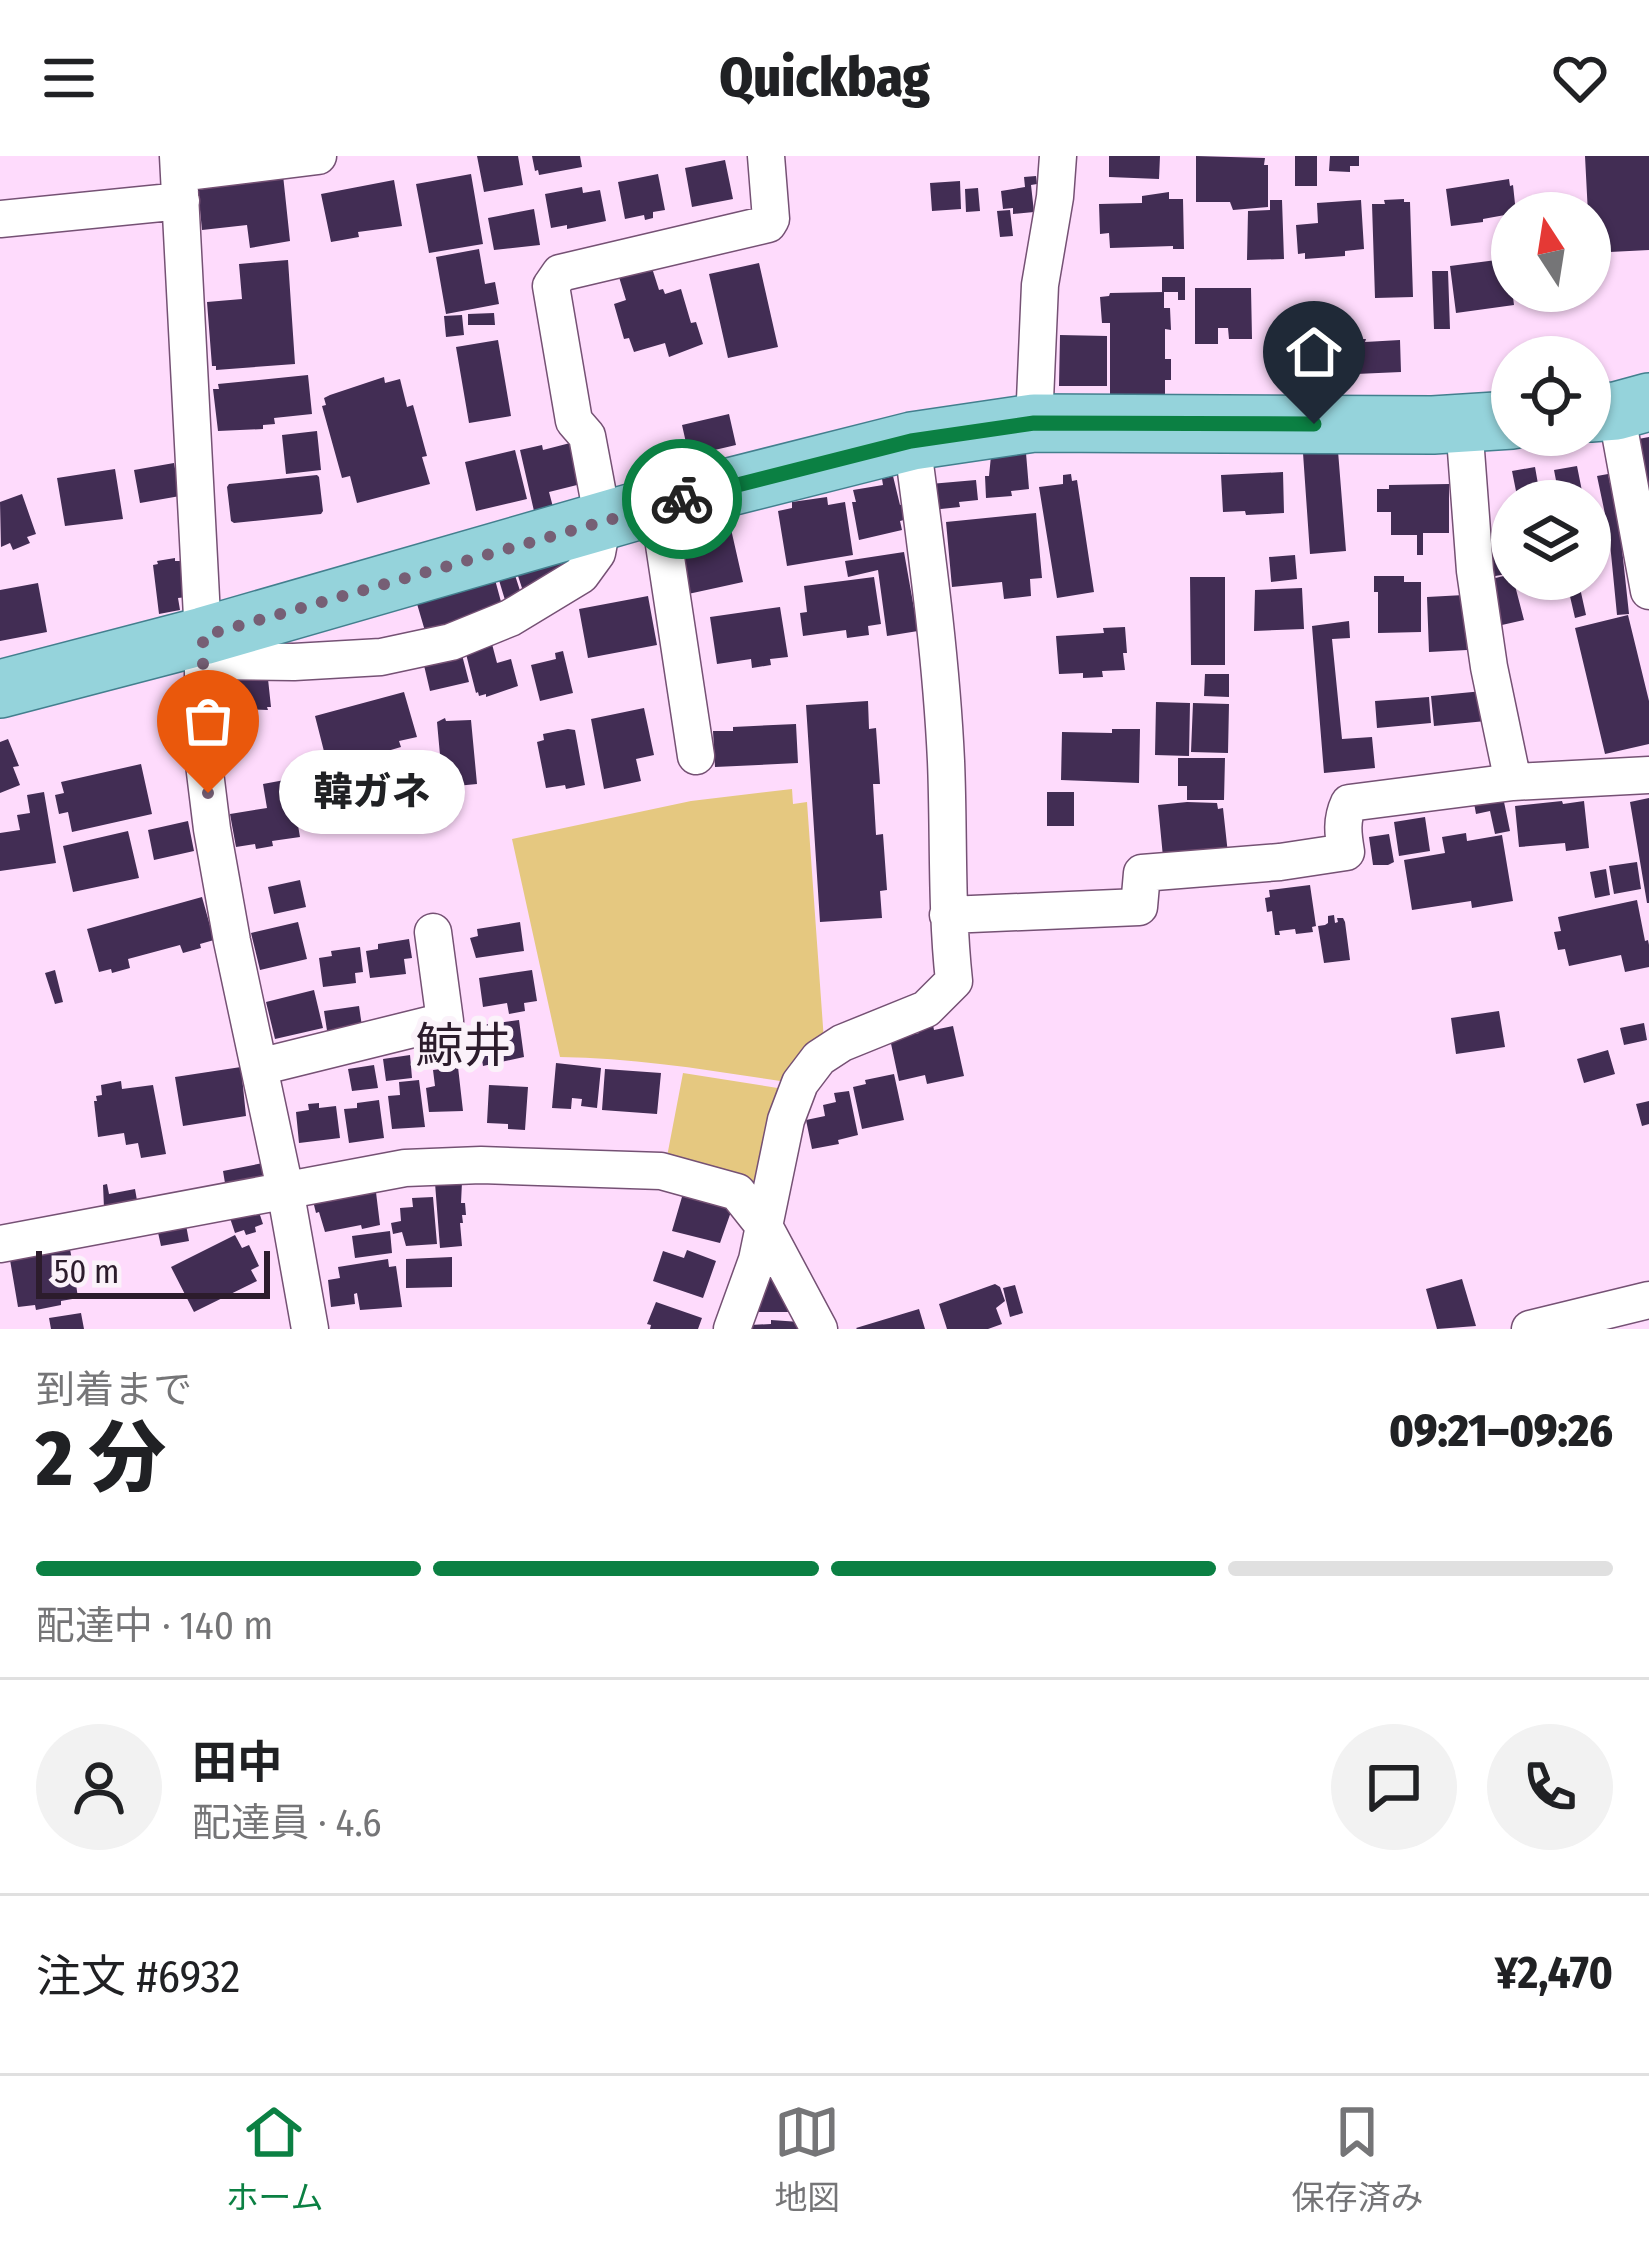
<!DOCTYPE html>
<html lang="ja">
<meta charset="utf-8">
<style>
:root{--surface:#fff;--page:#f2f2f2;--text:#202124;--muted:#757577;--line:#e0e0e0;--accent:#0b8043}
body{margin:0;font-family:"Fira Sans Condensed","Noto Sans JP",sans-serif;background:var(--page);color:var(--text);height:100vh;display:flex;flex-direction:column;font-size:45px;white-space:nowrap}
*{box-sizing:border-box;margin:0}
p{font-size:39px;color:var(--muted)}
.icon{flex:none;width:66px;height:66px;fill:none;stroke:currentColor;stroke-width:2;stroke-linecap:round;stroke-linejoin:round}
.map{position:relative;height:1173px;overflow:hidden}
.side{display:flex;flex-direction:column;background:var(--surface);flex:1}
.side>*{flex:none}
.needle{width:78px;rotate:348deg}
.tools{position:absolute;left:1491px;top:36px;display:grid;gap:24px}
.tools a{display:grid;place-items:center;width:120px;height:120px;border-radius:50%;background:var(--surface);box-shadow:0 3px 9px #0004;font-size:60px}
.scale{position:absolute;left:36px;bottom:30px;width:234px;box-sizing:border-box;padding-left:12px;border:6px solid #2c1c2c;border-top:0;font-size:33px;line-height:42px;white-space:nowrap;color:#2c1c2c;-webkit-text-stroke:9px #fbf2fa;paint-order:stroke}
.pin{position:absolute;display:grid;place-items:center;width:102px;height:102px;color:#fff;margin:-123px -51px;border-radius:50% 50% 50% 0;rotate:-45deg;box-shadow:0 0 12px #0007}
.pin .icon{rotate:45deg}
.courier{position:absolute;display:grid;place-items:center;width:120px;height:120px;margin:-60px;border:9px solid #0b8043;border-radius:50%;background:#fff;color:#222;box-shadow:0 3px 15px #0007}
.bubble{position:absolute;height:84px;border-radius:42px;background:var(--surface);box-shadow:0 3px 9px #0004;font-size:39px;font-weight:800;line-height:84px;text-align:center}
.headline em{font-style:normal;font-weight:800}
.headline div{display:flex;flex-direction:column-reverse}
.headline{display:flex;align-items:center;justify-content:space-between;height:204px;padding:0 36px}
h1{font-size:78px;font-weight:800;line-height:90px}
.bar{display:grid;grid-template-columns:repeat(4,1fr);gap:18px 12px;align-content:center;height:144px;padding:0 36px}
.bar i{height:15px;border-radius:9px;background:var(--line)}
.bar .current{background:var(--accent)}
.bar p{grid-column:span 4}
.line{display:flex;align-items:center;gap:30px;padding:0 36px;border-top:3px solid var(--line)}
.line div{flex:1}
.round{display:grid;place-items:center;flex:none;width:126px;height:126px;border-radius:63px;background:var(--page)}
header{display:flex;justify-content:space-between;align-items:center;height:156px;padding:0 36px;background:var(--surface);font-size:54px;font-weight:800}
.tabs{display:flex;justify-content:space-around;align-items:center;height:168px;border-top:3px solid var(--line);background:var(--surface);font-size:33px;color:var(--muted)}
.tabs a{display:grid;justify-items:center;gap:6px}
.tabs .current{color:var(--accent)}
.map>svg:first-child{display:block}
.green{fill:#e5c880}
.building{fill:#422d54}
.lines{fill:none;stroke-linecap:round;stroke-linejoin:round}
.street-casing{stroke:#755174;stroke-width:39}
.primary-casing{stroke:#437f8e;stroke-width:60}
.street{stroke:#fff;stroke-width:36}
.primary{stroke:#95d3db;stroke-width:57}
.done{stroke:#765f75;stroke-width:12;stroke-dasharray:0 21.6}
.route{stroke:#0b8043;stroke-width:15}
.labels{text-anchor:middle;stroke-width:12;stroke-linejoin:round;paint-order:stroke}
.quarter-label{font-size:48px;fill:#2c1c2c;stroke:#fbf2fa}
</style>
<header><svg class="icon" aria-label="menu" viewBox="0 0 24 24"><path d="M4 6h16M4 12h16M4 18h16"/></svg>Quickbag<svg class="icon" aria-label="heart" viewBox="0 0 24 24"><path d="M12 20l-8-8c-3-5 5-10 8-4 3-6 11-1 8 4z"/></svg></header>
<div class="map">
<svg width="1649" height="1173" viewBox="0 0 1649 1173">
<rect width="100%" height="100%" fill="#fedbfc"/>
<!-- green -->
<path class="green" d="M792,633L793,648L807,646L824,885L792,927C715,915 638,902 560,901L512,683L691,645Z
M683,917L790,934L764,1035L665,1011Z"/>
<!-- building -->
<path class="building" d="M477,0H518L523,29L484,36Z
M532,0H580L582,11L539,19L538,14L535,15Z
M1109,0H1160L1159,23L1109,21Z
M1196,0L1265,2L1264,9H1268V51L1233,54L1230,46H1196Z
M1295,0H1317V30H1295Z
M1330,0H1359V10H1350V16L1329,15Z
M1585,0H1649V94L1590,97Z
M725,4L733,43L692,51L685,12Z
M471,18L483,88L429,97L416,28Z
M658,18L665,54L653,56V62L645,64L644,59L625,63L618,26Z
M283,19L290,85L250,92L247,69L202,74L198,34Z
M1036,20L1037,28L1031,29L1034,56L1013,58V52L1003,53L1001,35L1025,31L1024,21Z
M1509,23L1510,30L1513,29L1516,57L1483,63V66L1451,70L1446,33Z
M394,24L402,70L358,76L359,81L331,86L321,38Z
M960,25L961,53L932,55L930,27Z
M582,31L583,37L600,34L606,65L567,73V69L551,72L545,38Z
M978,32L980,55L966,56L965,33Z
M1169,36V43H1183L1184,93H1173V90L1110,92L1109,77L1100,78L1099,48L1142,47V40Z
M1404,43V46H1410L1413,141L1375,142L1372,48H1385L1384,44Z
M1270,44H1282L1284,103L1247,104L1248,55L1270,54Z
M1361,44L1364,93L1345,95V100L1305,103V97L1298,98L1296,69L1318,67L1317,47Z
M534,53L540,89L494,94L488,62Z
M1010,54L1013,80L1000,81L997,55Z
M479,93L485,128L495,126L499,148L446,158L436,101Z
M1512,102V135H1522L1523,140L1513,141L1514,149L1456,157L1450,110Z
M288,104L295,208L216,214V210H212L207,146L242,143L239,108Z
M759,107L778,191L728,202L709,118Z
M652,112L659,134L663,133L665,138L681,133L691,167L696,166L703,188L669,201L665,187L634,196L629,182L624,183L614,148L626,144L619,121Z
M1432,115H1448L1450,173H1434Z
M1162,121H1185V144H1178V136H1162Z
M1195,132H1251L1252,183H1229L1228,172H1218V188H1195Z
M1164,136V152H1170L1171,174L1165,173V203H1171V224H1165V238H1110V167H1102L1100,141L1109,140L1110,137Z
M494,157L495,169H468V158Z
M462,159L464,179L446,181L444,160Z
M1060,179L1107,180V230H1059Z
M1354,183H1366L1365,186L1400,184L1401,216L1356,218Z
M498,184L511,260L469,267L456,191Z
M308,219L312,258L274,262L275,268L263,269V273L218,275L213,233H219L218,228Z
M384,221L385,227L400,223L407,251L413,249L427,300L422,301L430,328L357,347L350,320L342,322L322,250L326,249L324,242L330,239Z
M729,258L736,289L689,300L682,269Z
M317,275L321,314L286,318L282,279Z
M1649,281V364L1633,284Z
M574,286L585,327L549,336L553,351L534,355L520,294L542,289L543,294Z
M515,294L527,343L476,355L465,306Z
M1338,295L1346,395L1310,398L1303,297Z
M1026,297L1029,333L1011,335L1012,340L986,342L985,320H989L991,300Z
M174,307L180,340L140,347L134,314Z
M1577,310L1584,345H1560L1554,314Z
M1535,311L1541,345H1518L1512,315Z
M115,313L123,363L65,370L57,322Z
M1283,316L1284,357L1246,359L1245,355L1223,356L1221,319Z
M1071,318L1072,325L1077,324L1094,436L1057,442L1039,331L1063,328V319Z
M1608,318L1620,374L1629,458L1617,459L1609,377L1597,320Z
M317,319L319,321L323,355L321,358L234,367L231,365L227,331L229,328Z
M893,320L900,349L903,348L907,363L900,365L902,374L859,384L852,346H856L853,334L883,329L882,323Z
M976,324L978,344L959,346L960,351L931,354L930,328Z
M1449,328V377H1423V399H1417V379H1391V356H1377V333H1389V329Z
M22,338L36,378L27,381L30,387L13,394L10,387L1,391L0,346Z
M827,341L828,349L845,346L853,399L787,410L778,355L792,352V346Z
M1036,357L1042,422L1030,423L1031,440L1004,443L1002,426L952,431L946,366Z
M731,373L743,426L679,440L677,397L707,391L704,378Z
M1512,389V417L1490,421L1484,395Z
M904,396L918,475L887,480L878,414L848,421L845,405Z
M1295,399L1297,423L1271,426L1269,401Z
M562,401L567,417L524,438L516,414Z
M175,402V405H185L187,441L178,442L180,454L159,458L153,409L158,408L157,405Z
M514,416L523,444H505L498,421Z
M1512,418L1524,464L1493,471L1483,425Z
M494,420L503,453L425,475L415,441Z
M1374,420H1404V426H1421V476L1378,477V436H1374Z
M874,421L881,468L868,470L869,479L847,482L846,474L803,480L800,457L807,456L804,430Z
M1190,421H1225V509H1191Z
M1566,423H1578L1586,459L1575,462Z
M38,427L47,476L0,485V434Z
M1302,432L1304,473L1254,475L1255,434Z
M1464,439L1467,494L1429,496L1427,441Z
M648,440L657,489L588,502L579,453Z
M780,451L788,501L770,503L771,509L752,512L751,503L717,508L710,461Z
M1628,459L1649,545V588L1605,598L1575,472Z
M1349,465L1350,482L1332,483L1342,583L1372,581L1375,612L1324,617L1312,470Z
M1125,471L1127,497H1123L1125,514L1102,515L1103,521L1083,522V517L1059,518L1056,480L1104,477L1103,472Z
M492,488L497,507L511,503L518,530L486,541V538L479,540L478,536L476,537L465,494Z
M461,495L469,526L430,535L423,505Z
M563,495L573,537L540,545L531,509L556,503L555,497Z
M256,514L257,524L268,523L271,551H267L268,554L241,553V557L226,559V555H222L218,522Z
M1205,518H1229V541L1204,540Z
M1483,535L1486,565L1434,570L1431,540Z
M404,536L417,581L399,585L401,591L384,596L385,599L351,608L350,604L328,611L315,560Z
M1429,541L1431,567L1377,572L1375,545Z
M868,545L869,573L876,572L880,628H873L876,679L883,678L887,734L880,735L882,762L820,766L806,549Z
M1156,546L1190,547L1189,600L1155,599Z
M1193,547L1229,548L1228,597L1191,596Z
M644,552L654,599L636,603L641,625L604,633L591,563Z
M445,562L446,565L471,564L477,628L456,630L457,643L438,645L437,632H443L437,566Z
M796,568L798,607L715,611L713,575H733V571Z
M568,573L575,574L585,629L566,633L565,629L546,632L537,586L544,584L543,578Z
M1112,573H1140L1139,627L1061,624L1062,576L1112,577Z
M8,583L19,610L13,611L20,629L0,637V586Z
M1178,602H1225L1224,644H1187V630H1178Z
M141,608L152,658L72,676L68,656L59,658L55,639L64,637L61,626Z
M290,623L300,681L272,685L273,690L256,693L255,688L236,691L230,658L267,652L263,628Z
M44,636L56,707L0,715V677L20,674L17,659L30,657L27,639Z
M1047,636H1074V670H1047Z
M1503,641L1510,675L1495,678L1490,655L1476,658L1474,647Z
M1649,642V747H1647L1630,646Z
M1562,645L1563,648L1584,645L1589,692L1566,695L1565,687L1519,691L1515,650Z
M1187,646L1217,647L1218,653L1223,652L1228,698L1163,701L1158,649Z
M1425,661L1430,695L1399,700L1394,666Z
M188,665L194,695L154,704L148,674Z
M128,675L139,722L73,736L63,690Z
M1466,677L1467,685L1502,679L1513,745L1472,752L1471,745L1412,754L1404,704L1445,697L1442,681Z
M1389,678L1394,706L1388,709H1373L1369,681Z
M1637,706L1641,733L1614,738L1609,710Z
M1606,713L1610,739L1595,742L1590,716Z
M300,724L306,751L274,758L268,731Z
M1310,729L1316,770L1312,771L1313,776L1296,778L1295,773L1279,775L1280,779H1275L1272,755L1267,756L1265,742L1270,741L1269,734Z
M202,741L214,784L200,788L201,792L183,797L180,789L128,803L130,812L112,817L111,813L99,816L87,773Z
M1637,744L1645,785L1648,784L1649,789V811L1625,816L1621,799L1569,810L1565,793L1558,794L1554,776L1561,775L1558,761Z
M1334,759L1335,767L1338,766L1337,762H1343L1345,766L1350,804L1324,807L1318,770L1325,769L1328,767V760Z
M298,766L307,803L260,814L251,777Z
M520,766L524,795L476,802L470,782L478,780L477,773Z
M409,783L412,802L404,803L406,818L370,822L366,795L378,793V788Z
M360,791L363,816L355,817L356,827L323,831L319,802L332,800L331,795Z
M55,814L63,846L55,848L45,817Z
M532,814L537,845L524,847L525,855L509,858L507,847L483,851L479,822Z
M314,834L323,872L275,883L266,846Z
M359,850L363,877L328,881L324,855Z
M1499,855L1505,891L1456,898L1451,862Z
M519,864L524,901L483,910L480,891L469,893L467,871Z
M1644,867L1647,884L1624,889L1620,872Z
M933,869L934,874L953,870L964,920L927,928L925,919L899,925L890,883L919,877L918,873Z
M1608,894L1615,918L1584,927L1577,903Z
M410,899L412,922L386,925L383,903Z
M556,907L601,912L597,952L581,950L582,943L572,942L571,953L552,952Z
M374,909L378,932L352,935L348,913Z
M241,911L246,960L183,970L175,921Z
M458,911L463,955L429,956L426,932L435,930L433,914Z
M605,913L661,917L657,958L602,954Z
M894,918L904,964L862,973L853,931L866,928L865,924Z
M419,924L425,971L392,973L388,940L400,939L399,926Z
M121,925L122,933L153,929L166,998L141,1002L138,987L126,989L124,977L98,981L94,945H97L96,940L102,939L101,929Z
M489,929L528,931L525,974L508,973V968L487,967Z
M849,935L858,979L838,984L839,988L812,993L806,964L825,960L823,949L836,946L834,937Z
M379,944L384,982L349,987L344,953L357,952V947Z
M1649,945V968L1642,970L1636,948Z
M319,947V952L336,950L340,982L299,987L296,956L309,954L308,948Z
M263,1007L267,1025L227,1039L223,1015Z
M462,1026L461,1047H465L466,1059H462L463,1067H460L462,1090L440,1092L435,1027Z
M107,1028L109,1038L135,1033L138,1050L104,1052L103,1029Z
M375,1028L380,1069L362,1073L361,1069L325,1076L319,1056L316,1057L312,1041Z
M684,1034L733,1050L720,1087L672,1075Z
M433,1041L437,1088L406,1090L402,1076L393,1078L391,1067L401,1065L400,1052L413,1051L412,1042Z
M258,1053L263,1068L255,1071L256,1076L246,1079L244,1074L235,1077L230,1062Z
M186,1069L189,1085L161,1090L157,1072Z
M390,1075L392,1097L355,1102L352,1080Z
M235,1079L242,1092L249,1089L259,1110L251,1114L257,1125L194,1156L171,1111Z
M69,1088L73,1109L78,1108L81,1120L75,1121L78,1142L61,1145V1149L36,1154L35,1149L18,1151L9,1098Z
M687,1094L716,1105L703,1142L653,1125L663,1095L684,1102Z
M452,1101V1131L406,1132V1103Z
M388,1103L389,1111L396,1110L402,1151L360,1154L357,1137L354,1138L355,1148L331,1151L328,1124L340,1122L338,1111Z
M769,1107L799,1156H750Z
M1462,1123L1476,1170L1437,1173L1426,1133Z
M995,1128L1000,1131L1005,1145L996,1152L1002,1168L988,1173H947L939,1148Z
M1015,1129L1023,1157L1010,1161L1003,1132Z
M656,1146L702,1162L698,1173H650L651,1169L647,1168Z
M919,1153L925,1173H857L856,1172Z
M81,1157L84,1173H51L49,1162Z
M771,1164L800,1166V1173H750V1169L771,1168Z"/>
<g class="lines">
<defs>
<path id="street" d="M178,0L203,480V600L212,673L232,785L285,1033L310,1173
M180,17L318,0
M0,63L181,45
M1616,255L1649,435
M1034,267L1040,129L1055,41L1058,0
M1464,268L1475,415L1489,511L1513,626
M658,349L696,600
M204,505L294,506L381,501L451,486L510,462L581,419L597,397L603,365L587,280L574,265L551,130L560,117L768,68L771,63L766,0
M948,759L1139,751L1142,717L1280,706L1346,696C1343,678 1341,664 1349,647L1513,626L1649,619
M259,911L445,865L433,776
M0,1088L405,1012L481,1009L661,1015L737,1036L764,1070L819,1173
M732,1173L757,1104L786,964L800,927L819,902L842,887L926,853L954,825C946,752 949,678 946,605C941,498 926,392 912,285
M1530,1173L1649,1144"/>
<path id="primary" d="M1590,257L1616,255L1649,246
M0,533L203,480L658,349L912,285L1034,267L1433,269L1512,264"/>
</defs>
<!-- street casing -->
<use href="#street" class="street-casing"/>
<!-- primary casing -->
<use href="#primary" class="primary-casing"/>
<!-- street -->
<use href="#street" class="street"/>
<!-- primary -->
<use href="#primary" class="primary"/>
</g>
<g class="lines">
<!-- done -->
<path class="done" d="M208,637L203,599V480L682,343"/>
<!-- route -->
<path class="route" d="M682,343L911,285L1034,267L1314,268"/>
</g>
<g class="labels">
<!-- quarter labels -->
<g class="quarter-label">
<text x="463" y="906">鯨井</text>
</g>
</g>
</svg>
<div class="tools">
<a><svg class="needle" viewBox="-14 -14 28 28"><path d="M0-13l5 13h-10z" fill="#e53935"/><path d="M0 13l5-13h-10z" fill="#757577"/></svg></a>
<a><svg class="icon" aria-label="locate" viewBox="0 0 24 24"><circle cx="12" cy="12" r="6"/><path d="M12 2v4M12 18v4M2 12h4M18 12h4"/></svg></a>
<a><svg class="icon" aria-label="layers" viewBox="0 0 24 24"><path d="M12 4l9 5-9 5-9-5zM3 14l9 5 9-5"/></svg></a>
</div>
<div class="scale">50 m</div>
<div class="pin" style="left:208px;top:637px;background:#ea580c"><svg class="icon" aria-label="bag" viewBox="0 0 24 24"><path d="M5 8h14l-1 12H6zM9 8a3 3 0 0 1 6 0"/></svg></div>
<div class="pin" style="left:1314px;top:268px;background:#1f2937"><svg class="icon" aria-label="home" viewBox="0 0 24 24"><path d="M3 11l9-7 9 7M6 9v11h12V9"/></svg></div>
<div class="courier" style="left:682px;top:343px"><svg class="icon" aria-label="bike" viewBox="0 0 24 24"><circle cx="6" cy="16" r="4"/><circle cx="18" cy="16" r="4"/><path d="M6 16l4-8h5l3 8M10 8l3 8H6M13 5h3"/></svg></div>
<div class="bubble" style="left:279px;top:594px;width:186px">韓ガネ</div>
</div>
<section class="side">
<div class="headline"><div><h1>2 分</h1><p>到着まで</p></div><em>09:21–09:26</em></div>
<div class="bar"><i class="current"></i><i class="current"></i><i class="current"></i><i></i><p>配達中 · 140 m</p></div>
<div class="line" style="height:216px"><a class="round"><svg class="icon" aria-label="person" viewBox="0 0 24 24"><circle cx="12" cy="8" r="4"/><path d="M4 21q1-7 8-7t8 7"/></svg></a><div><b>田中</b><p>配達員 · 4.6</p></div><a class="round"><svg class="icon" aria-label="chat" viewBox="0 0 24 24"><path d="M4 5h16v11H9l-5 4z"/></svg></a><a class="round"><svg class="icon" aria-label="phone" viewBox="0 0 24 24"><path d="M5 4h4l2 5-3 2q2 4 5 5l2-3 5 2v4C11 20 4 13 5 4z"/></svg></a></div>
<div class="line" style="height:156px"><div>注文 #6932</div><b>¥2,470</b></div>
</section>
<nav class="tabs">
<a class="current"><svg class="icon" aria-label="home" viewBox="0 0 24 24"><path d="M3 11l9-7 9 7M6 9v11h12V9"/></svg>ホーム</a>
<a><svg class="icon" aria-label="map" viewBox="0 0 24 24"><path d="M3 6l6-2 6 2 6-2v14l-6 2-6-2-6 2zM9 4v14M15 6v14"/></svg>地図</a>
<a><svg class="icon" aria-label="saved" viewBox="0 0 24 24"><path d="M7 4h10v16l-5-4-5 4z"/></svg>保存済み</a>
</nav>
